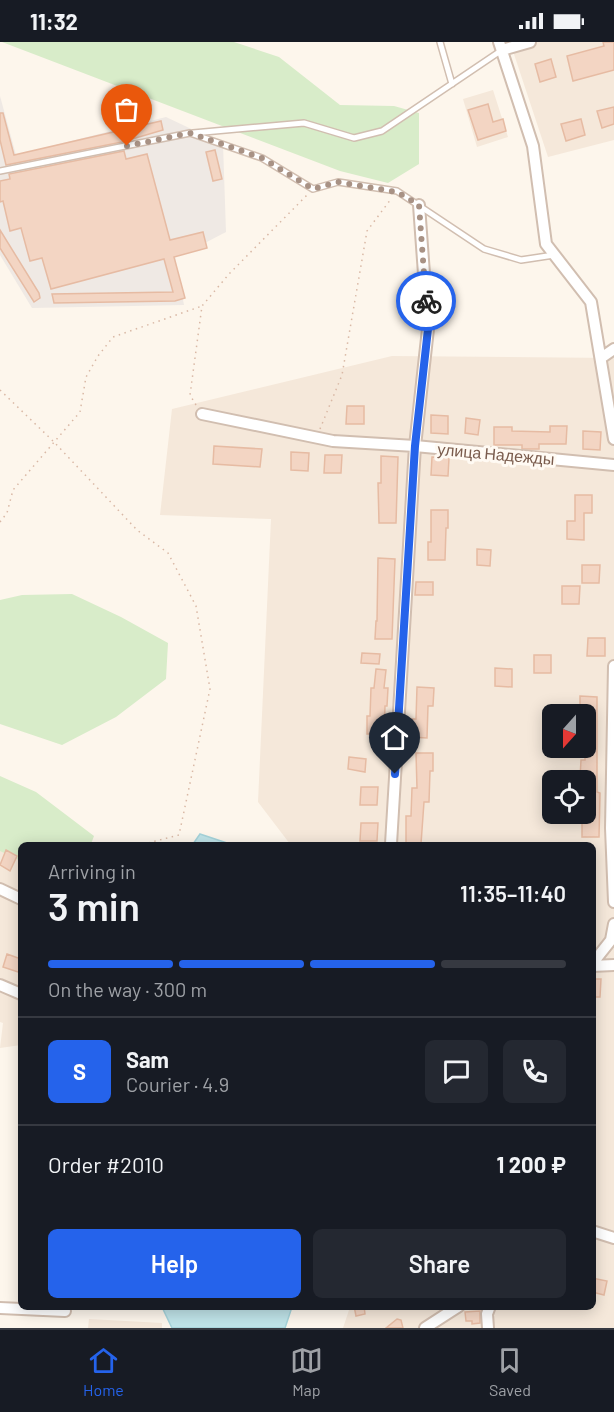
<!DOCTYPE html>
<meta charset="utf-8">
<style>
:root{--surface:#171b24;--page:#242831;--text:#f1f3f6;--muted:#9ea1a6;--line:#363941;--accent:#2563eb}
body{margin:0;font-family:Barlow,sans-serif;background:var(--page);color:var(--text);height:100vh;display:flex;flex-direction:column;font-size:22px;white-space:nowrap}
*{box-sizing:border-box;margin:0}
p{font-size:20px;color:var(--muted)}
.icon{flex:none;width:33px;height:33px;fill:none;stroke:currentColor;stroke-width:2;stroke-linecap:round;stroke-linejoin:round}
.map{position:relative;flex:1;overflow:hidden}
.drawer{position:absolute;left:18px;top:800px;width:578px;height:468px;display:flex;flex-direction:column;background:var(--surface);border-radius:9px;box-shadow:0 3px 15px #0003}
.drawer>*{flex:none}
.needle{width:39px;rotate:201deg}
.fabs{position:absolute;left:542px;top:662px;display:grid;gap:12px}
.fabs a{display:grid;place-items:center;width:54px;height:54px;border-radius:9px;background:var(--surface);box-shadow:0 3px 15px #0003;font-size:30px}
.pin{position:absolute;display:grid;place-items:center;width:51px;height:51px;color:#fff;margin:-62px -26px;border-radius:50% 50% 50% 0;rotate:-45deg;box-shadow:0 0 6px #0007}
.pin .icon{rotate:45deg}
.courier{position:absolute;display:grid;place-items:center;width:60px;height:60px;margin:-30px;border:4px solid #2563eb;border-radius:50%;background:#fff;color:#222;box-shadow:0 2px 8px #0007}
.overview em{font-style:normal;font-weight:600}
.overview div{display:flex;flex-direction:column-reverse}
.overview{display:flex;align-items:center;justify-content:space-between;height:102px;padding:0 30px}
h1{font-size:39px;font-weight:600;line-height:45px}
.bar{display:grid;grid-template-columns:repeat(4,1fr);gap:9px 6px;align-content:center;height:72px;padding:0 30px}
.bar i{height:8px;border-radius:4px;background:var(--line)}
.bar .selected{background:var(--accent)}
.bar p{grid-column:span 4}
.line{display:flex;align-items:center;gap:15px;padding:0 30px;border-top:2px solid var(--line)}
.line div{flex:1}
.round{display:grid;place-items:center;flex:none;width:63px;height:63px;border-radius:9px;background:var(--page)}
.action{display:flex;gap:12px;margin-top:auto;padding:12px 30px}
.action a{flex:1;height:69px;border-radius:9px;background:var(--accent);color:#fff;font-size:24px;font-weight:600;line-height:69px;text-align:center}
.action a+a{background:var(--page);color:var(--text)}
.status{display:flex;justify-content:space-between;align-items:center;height:42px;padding:0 30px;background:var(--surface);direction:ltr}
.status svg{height:16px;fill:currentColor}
.menu{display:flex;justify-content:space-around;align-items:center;height:84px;border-top:2px solid var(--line);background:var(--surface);font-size:16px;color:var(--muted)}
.menu a{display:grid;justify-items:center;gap:3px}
.menu .selected{color:var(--accent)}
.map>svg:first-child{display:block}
.residential{fill:#f5e8da;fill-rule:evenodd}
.industrial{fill:#efe9e4}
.green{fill:#d8ecc9}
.water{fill:#bfe3e8;stroke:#a5d3da;stroke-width:1.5}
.building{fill:#f3d5c3;stroke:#e6bba3;stroke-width:1.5}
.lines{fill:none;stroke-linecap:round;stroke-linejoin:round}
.lane-casing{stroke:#d1beb0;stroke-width:8}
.street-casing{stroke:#d1beb0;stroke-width:14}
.path{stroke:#d9b8a5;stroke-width:1.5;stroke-dasharray:1.5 4.5;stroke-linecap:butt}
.lane{stroke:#fff;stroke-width:5}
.street{stroke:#fff;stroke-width:10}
.done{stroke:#a89285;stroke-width:6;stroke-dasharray:0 10.8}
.route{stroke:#2563eb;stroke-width:8}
.labels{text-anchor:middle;stroke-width:6;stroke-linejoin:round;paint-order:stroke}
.street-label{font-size:16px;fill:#7a5c4d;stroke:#fffaf3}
</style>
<div class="status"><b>11:32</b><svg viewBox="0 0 49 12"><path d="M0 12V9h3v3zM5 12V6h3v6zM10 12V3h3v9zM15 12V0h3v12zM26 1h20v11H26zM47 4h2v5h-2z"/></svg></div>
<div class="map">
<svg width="614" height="1286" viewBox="0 0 614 1286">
<rect width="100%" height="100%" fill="#fdf6ec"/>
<!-- residential -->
<path class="residential" d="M510,0H614V98L548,115Z
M493,48L508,95L477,105L463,57Z
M392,314L614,316V1286H343L350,1265L592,1264V802H290L258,760L271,477L160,473L172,367ZM552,672H585V705H552ZM552,738H585V771H552Z
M0,790L21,802V1003L0,1006L3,981L0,980Z
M89,1277L162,1281V1286H88Z"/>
<!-- industrial -->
<path class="industrial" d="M0,54L16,113L166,75L223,102L226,190L201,203L174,209L184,263L32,266L0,213Z"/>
<!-- green -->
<path class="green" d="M2,0H234L279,15L340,63L394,64L419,71V122L388,141L340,129Z
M72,552L121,575L168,601L166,637L116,675L62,703L0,682V558L22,553Z
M0,734L36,750L94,794L91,802H21V819L0,809Z"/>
<!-- water -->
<path class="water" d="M200,792L230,802H193Z
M162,1265V1264L292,1265L285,1286H172Z"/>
<!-- building -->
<path class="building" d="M603,0H614V28L573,39L567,14L604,4Z
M551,17L556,35L540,40L535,22Z
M488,62L493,80L503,77L506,89L478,98L468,68Z
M614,65V82L602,86L597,69Z
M0,71H3L14,113L161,79L163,88L122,100L6,123L0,98Z
M581,77L585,93L566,99L561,82Z
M215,108L222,137L213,139L206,110Z
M124,109L126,117L147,112L170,198L203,190L207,206L174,215L185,256L175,259L54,261L52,252L173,250L164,217L51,247L42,216L30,219L21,186L10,189L3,159L0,160V139L10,137L9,132Z
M0,188L39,251L40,256L34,260L0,206Z
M347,364H364V382H346Z
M431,373L448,374V392L431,391Z
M466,376L480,378L478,393L465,391Z
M550,384H567L566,402H539V407H522V403H494V385H512V389L550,390Z
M583,389L601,390L600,408L583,407Z
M214,404L262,407L260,425L213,422Z
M291,410L309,411L308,429L291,428Z
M325,413H342L341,431H324Z
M381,414L398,415L396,481H379L378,441H381Z
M432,415L449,416L448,434L431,433Z
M575,453H592V471H584V498L567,497V479H575Z
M431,468H448V486H446L445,518H428V500H431Z
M477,507L491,508L490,524L477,523Z
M378,516L395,517L392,597H375L376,579H377Z
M582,523H600L599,541H582Z
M416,540H433V553H415Z
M562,544H580L579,562H562Z
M588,596H605V614H587Z
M362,611L380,612L379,622L361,621Z
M534,613H551V631H534Z
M495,626L512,627V645L495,644Z
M376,627L386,628L384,646H388L387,664H385L384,692H367V674H370L371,646H374Z
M417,645L434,646L433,664H428L427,696L410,695L411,677H416Z
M580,654L597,655V750L600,751L599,795H582V777H585V736H580L581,718H585V672H580Z
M416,711H433V729H430L429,760H424L421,802H406V774H411L412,746H417Z
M349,715L366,717L365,730L348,727Z
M361,745H378L377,763H360Z
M361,781H378L377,799H360Z
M6,808L17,814L10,829L0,823Z
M7,912L21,917V931L3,925Z
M592,937H601L600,955H592Z
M592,1236L607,1239L604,1253L592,1250Z
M354,1264H364L365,1272L356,1274Z
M480,1269V1281L472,1282V1279H466L465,1270Z
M397,1277L401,1278L403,1286H386Z"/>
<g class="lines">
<defs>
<path id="lane" d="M440,0L452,42
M193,91L304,81L354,96L382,89L502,8
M0,129L190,91L262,116L313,147L338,140L397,149L484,207L521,218L554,213"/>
<path id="street" d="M499,0L533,104L546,202L591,260L614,397
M502,8L530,0
M601,316L614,307
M202,372L333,399L415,404L614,423
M614,624L611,786L614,860
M391,802L415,404L428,287L419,163
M0,847L21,857
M592,922L611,898L614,882
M592,924L614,923
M0,943L21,952
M592,1189L614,1196
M0,1266L65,1269
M425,1286L459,1264
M488,1286L487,1272L490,1264"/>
</defs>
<!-- lane casing -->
<use href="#lane" class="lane-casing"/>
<!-- street casing -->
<use href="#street" class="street-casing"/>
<!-- path -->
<path class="path" d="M0,348L54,400L137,488L168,511L196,564L210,647L179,793L144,802
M196,363L190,353L202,264L229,232L308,152
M320,387L342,333L367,189L391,157
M0,480L7,471L13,448L80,370L86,335L98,314L113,295L202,264"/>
<!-- lane -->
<use href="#lane" class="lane"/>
<!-- street -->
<use href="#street" class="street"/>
</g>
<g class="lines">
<!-- done -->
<path class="done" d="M127,104L190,91L262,116L313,147L338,140L397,150L419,163L426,259"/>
<!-- route -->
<path class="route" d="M395,732L415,404L428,287L426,259"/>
</g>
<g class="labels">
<!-- street labels -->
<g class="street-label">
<text transform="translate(496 412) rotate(5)" y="6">улица Надежды</text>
</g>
</g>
</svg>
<div class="fabs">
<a><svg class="needle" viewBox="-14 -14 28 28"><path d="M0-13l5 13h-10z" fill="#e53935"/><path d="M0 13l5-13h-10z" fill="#9ea1a6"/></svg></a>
<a><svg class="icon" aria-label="locate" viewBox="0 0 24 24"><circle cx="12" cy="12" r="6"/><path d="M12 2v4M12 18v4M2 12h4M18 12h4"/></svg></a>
</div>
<div class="pin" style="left:127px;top:104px;background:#ea580c"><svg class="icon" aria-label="bag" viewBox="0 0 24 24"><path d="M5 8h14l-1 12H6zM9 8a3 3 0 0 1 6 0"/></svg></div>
<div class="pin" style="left:395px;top:732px;background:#1f2937"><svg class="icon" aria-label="home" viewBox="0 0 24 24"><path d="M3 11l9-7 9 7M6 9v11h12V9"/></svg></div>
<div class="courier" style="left:426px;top:259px"><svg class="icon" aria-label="bike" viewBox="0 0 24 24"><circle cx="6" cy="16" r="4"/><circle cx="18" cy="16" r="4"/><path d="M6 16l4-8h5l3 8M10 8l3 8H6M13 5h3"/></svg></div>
<section class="drawer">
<div class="overview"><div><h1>3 min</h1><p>Arriving in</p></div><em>11:35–11:40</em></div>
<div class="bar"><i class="selected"></i><i class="selected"></i><i class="selected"></i><i></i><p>On the way · 300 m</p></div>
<div class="line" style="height:108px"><b class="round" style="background:var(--accent);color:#fff">S</b><div><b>Sam</b><p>Courier · 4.9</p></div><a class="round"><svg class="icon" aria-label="chat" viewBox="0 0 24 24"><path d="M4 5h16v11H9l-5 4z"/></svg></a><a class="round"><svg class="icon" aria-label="phone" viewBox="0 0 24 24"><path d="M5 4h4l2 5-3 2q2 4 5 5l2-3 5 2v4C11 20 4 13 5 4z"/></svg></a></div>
<div class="line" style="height:78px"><div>Order #2010</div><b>1 200 ₽</b></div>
<div class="action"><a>Help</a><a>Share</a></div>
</section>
</div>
<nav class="menu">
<a class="selected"><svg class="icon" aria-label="home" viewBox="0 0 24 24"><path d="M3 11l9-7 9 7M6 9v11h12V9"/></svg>Home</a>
<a><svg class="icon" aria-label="map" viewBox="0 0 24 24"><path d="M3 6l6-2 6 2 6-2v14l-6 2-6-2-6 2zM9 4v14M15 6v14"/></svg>Map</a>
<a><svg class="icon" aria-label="saved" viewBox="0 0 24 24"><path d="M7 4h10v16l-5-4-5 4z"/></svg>Saved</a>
</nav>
